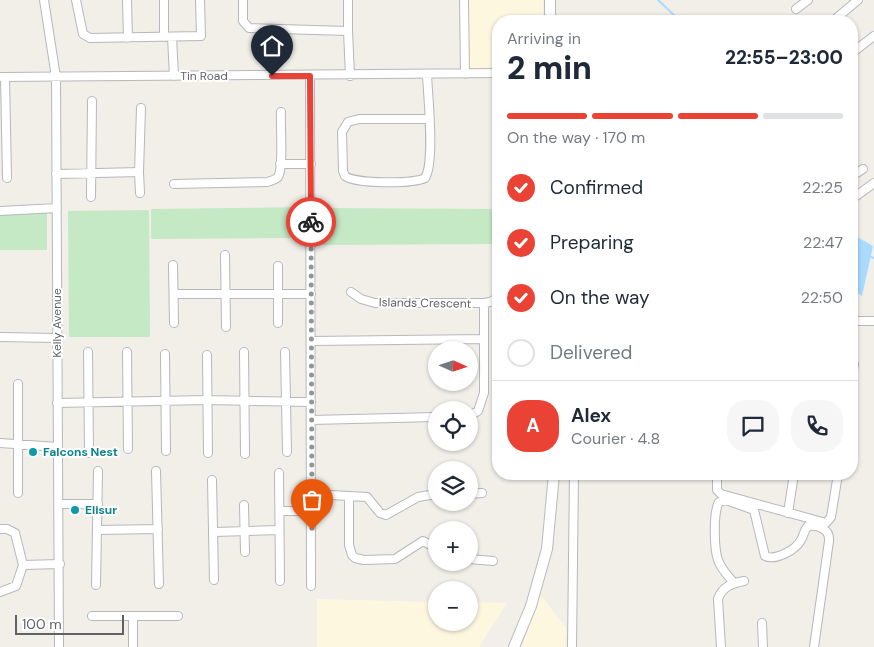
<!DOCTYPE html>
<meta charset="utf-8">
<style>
:root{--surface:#fff;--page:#f6f6f7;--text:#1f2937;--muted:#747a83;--line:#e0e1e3;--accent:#ea4335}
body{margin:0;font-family:"DM Sans",sans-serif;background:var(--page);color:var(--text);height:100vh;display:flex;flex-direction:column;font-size:19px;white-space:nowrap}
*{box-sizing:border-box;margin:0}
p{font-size:16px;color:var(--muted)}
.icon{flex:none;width:28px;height:28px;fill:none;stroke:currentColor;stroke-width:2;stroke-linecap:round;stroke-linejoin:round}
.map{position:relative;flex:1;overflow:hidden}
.drawer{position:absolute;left:492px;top:15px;width:366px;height:465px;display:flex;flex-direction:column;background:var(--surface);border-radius:20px;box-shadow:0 1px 4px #0004}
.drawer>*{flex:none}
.needle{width:32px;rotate:93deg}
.buttons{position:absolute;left:428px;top:341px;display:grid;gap:10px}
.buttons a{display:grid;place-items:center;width:50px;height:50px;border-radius:50%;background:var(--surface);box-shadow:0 1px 4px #0004;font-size:25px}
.scale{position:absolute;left:15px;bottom:12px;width:109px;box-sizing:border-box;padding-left:5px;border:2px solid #5f6368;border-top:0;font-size:14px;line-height:18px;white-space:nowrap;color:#5f6368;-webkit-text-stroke:4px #fff;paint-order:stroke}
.pin{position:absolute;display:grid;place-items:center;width:42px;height:42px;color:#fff;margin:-51px -21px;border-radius:50% 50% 50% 0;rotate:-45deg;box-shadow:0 0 5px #0007}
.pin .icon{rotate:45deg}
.courier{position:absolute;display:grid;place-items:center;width:50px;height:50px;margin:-25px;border:4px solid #ea4335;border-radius:50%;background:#fff;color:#222;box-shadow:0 1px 6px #0007}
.headline em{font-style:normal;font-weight:800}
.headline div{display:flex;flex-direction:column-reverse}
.headline{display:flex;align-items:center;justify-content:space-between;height:85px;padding:0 15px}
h1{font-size:32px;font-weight:800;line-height:38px}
.bar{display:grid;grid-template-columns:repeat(4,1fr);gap:8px 5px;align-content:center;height:60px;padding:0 15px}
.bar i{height:6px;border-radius:4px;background:var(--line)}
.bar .on{background:var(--accent)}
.bar p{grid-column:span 4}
.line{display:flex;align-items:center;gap:12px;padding:0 15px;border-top:1px solid var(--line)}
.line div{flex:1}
.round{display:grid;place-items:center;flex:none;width:52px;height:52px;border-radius:20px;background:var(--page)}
ol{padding:0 15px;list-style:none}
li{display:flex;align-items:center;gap:15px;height:55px}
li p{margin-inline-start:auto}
li .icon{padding:5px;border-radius:50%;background:var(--accent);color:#fff;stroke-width:4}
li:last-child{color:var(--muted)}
li i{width:28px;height:28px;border:2px solid var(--line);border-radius:50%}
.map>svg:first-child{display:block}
.commercial{fill:#fef7e0}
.green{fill:#c5e8c5}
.water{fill:#aadaff}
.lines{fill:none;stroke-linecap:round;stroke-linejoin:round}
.stream{stroke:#aadaff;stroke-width:2}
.street-casing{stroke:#b5b8bc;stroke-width:10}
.secondary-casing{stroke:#b6babf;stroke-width:12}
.street{stroke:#fff;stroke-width:8}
.secondary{stroke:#fff;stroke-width:10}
.done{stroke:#929495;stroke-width:5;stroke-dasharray:0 9}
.route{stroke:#ea4335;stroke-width:6}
.culture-dot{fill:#0f9aa8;stroke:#fff;stroke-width:2}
.labels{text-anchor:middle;stroke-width:4;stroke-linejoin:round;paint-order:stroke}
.street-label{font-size:12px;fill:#5f6368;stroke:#fff}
.culture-label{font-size:12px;font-weight:bold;fill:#0d838f;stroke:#fff;text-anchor:start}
</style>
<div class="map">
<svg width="874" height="647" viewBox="0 0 874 647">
<rect width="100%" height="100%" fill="#f1efe8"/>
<!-- commercial -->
<path class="commercial" d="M467,0H543V21H499V70H469Z
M540,594L566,628L565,647H522Z
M317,599L436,602V622H469V602L507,603L479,647H317Z"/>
<!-- green -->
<path class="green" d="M47,207V250H0V209Z
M307,207V238L151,239V209Z
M320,208L499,209V244L322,245Z
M149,210L150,337H69L68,211Z"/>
<!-- water -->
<path class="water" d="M852,234L873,246L862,296L853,290Z"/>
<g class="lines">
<!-- stream -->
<path class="stream" d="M658,0L675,16L731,19L735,21
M871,257L874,258"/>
<defs>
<path id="street" d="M44,0L56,77L59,647
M76,0L83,34L90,38L201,36L200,0
M127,0L128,38
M164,0V37
M243,0V21L249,28L348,31V0
M464,0L465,74
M796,9L808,0
M833,21L858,0
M348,31L350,76
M172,37L174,76
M852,53L874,36
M427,75C428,96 435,163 425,178C413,184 355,184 345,176L343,171L342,132L348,122L359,119H429
M310,76L311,586
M0,77L499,73
M5,77L7,178
M280,164H311
M139,172L140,193
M56,174L139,172L141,108
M852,176L863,169
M174,184L267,182C271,181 275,180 278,177C284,167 280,125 281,112
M91,197L92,101
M852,199L874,183
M0,211L57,208
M225,255L226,327
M173,265L174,323
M351,292L361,299L375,303H484L490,302L499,297
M175,294H311
M852,321H874
M278,323V266
M0,337L57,338
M312,341L484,339
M88,352L89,453
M127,352L128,449
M244,352L245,454
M285,352L287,452
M165,354L166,451
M207,355L208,453
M852,358L854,364L852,376
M18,384V493
M57,403L207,400L311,402
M469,416L478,411L484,393V303
M311,420L436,417
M0,443L58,447
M156,471L159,584
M279,473L280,581
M717,474V490L721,494L826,523L831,517L838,474
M212,480L214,580
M312,494L324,495
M469,494L482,493
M331,495L367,497L380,513L386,515L418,497L436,494
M349,496V545L352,555L355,558L364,560L395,559L423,541L436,548
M59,504H98
M244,505L245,552
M280,511H312
M788,513L794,474
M0,529H7L15,533L23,565L16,586L0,592
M98,530L158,529
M214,532L279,530
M469,559L493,561
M23,565L60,564
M734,583C728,576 721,569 718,560C714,548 713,513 719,502L726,500L754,510L765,556C775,561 796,550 801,540C804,535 804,530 808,526C819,525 830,529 829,541L814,647
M96,585L98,471
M92,616H178
M133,616V647
M762,623L763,647
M572,647L574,474
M721,647L718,599C722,587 732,583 744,581"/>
<path id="secondary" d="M550,0V21
M514,647L531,606L547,549L554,474"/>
</defs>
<!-- street casing -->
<use href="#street" class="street-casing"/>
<!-- secondary casing -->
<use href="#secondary" class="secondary-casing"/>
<!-- street -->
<use href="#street" class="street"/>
<!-- secondary -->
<use href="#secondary" class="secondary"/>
</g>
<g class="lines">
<!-- done -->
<path class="done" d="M311,222L312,530"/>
<!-- route -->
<path class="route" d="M272,76H310L311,222"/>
</g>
<!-- markers -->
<g class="culture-dot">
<circle cx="33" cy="452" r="5"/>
<circle cx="75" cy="510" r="5"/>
</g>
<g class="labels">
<!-- street labels -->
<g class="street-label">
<text x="204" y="80">Tin Road</text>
<text transform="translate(425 303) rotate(1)" y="4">Islands Crescent</text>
<text transform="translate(57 323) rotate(-90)" y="4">Kelly Avenue</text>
</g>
<!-- culture labels -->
<g class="culture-label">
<text x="43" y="456">Falcons Nest</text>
<text x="85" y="514">Elisur</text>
</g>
</g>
</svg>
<div class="buttons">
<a><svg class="needle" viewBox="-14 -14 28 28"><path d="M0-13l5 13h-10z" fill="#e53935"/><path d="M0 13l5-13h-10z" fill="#747a83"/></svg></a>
<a><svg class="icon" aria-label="locate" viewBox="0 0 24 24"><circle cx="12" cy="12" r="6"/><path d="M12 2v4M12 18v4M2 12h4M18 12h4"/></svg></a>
<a><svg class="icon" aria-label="layers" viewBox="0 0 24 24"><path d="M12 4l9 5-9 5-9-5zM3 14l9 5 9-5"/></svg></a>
<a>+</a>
<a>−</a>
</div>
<div class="scale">100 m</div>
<div class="pin" style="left:312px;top:530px;background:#ea580c"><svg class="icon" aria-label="bag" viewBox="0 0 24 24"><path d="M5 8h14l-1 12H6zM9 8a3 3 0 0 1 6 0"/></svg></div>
<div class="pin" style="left:272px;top:76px;background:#1f2937"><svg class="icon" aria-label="home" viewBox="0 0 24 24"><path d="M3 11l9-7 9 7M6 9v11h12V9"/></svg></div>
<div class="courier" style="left:311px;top:222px"><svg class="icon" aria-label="bike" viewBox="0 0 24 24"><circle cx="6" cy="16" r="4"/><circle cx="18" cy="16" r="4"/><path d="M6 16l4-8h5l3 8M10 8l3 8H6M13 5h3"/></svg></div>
<section class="drawer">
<div class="headline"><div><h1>2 min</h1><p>Arriving in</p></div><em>22:55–23:00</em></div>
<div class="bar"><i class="on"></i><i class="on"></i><i class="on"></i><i></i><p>On the way · 170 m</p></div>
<ol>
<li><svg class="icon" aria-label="check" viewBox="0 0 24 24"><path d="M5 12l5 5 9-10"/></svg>Confirmed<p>22:25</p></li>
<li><svg class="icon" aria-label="check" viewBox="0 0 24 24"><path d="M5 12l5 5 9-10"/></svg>Preparing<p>22:47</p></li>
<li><svg class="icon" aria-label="check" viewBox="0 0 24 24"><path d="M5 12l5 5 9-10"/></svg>On the way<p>22:50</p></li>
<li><i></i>Delivered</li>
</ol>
<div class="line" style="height:90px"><b class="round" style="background:var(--accent);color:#fff">A</b><div><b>Alex</b><p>Courier · 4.8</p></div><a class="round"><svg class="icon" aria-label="chat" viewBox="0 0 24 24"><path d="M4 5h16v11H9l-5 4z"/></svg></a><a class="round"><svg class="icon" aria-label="phone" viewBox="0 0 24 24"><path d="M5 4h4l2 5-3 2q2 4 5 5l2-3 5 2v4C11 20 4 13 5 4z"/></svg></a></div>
</section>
</div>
